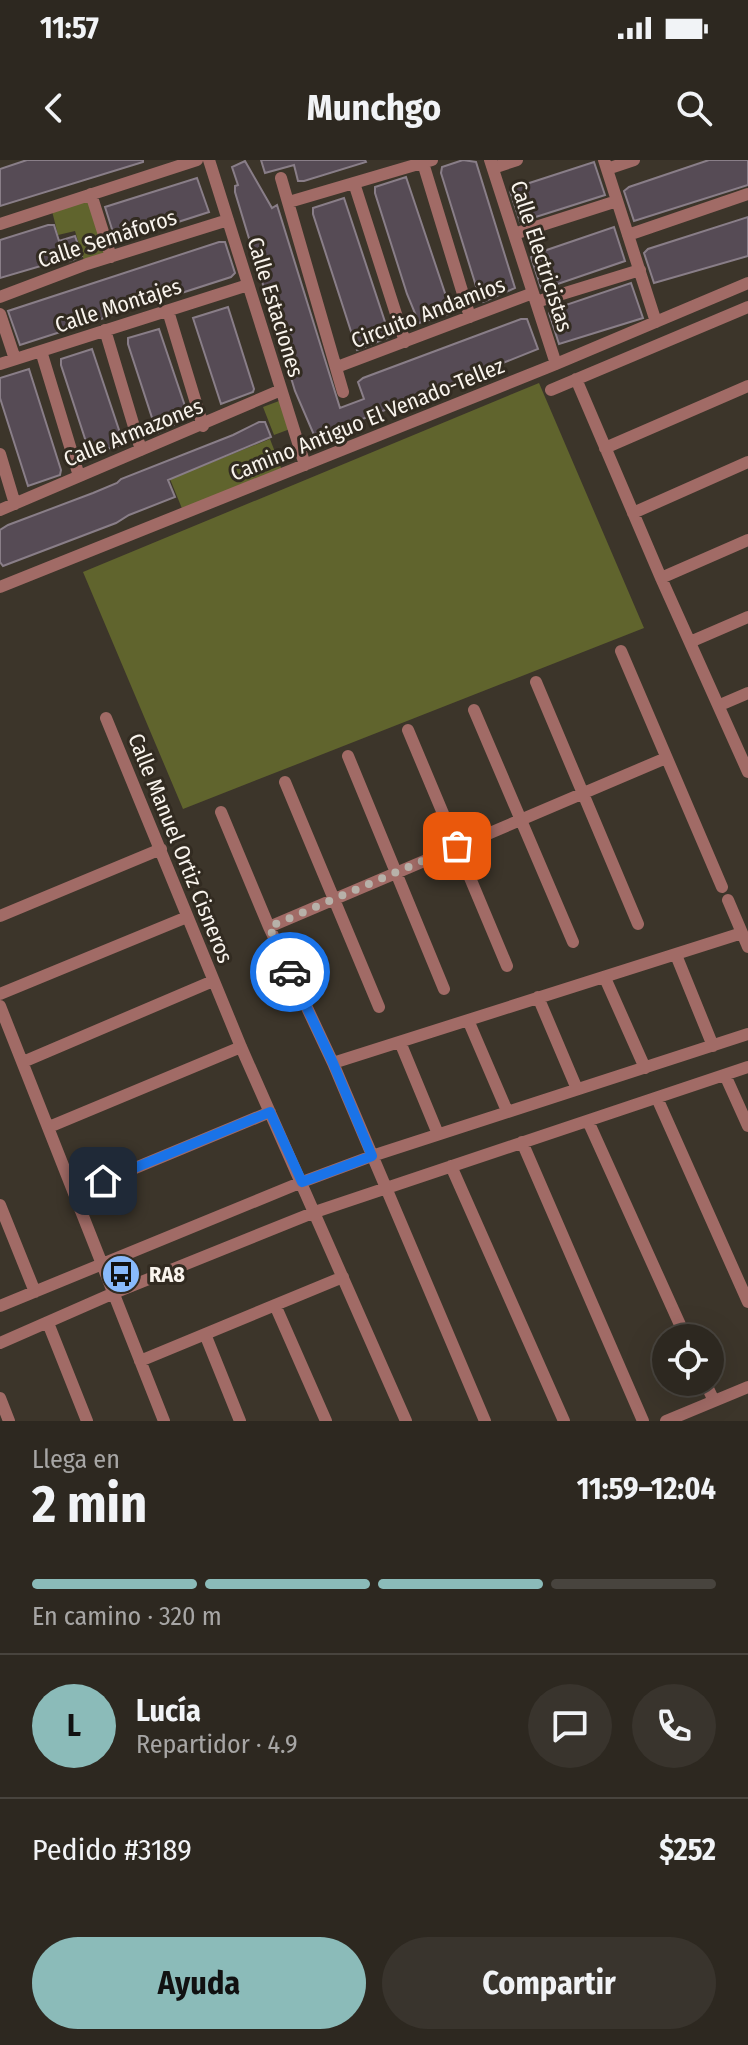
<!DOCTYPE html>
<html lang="es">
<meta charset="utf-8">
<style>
:root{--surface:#2d2820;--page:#39342d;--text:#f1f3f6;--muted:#a7a6a5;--line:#48443e;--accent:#8bbbb9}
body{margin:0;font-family:"Fira Sans Condensed",sans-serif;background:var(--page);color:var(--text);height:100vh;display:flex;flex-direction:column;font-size:30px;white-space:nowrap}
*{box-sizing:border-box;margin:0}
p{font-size:26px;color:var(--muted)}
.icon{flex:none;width:44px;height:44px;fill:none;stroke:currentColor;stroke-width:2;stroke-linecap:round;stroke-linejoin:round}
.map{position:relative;height:1261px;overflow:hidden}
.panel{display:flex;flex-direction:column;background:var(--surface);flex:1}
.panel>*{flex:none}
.fabs{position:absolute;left:652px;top:1164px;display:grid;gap:16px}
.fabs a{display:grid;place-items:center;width:72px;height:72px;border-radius:50%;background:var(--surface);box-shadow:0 8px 32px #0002,0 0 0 2px var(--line);font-size:40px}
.pin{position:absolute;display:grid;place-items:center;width:68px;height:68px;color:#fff;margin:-34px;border-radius:16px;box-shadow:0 4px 12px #0006}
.courier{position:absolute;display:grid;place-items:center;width:80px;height:80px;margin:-40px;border:6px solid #1a73e8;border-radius:50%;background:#fff;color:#222;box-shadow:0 2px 10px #0007}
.head em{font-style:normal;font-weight:700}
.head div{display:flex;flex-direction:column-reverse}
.head{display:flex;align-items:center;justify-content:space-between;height:136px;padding:0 32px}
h1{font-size:52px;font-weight:700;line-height:60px}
.bar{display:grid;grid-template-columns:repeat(4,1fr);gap:12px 8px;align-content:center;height:96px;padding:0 32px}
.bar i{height:10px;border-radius:6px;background:var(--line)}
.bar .active{background:var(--accent)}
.bar p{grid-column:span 4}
.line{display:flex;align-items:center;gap:20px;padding:0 32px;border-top:2px solid var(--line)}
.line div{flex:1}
.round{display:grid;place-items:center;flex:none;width:84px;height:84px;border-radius:42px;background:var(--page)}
.cta{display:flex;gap:16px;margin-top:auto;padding:16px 32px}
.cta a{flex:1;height:92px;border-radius:48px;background:var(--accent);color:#111;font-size:32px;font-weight:700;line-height:92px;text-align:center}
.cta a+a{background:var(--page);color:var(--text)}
.status{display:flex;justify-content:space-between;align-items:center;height:56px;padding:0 40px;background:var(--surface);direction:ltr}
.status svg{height:22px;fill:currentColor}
header{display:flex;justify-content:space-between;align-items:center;height:104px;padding:0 32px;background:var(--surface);font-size:36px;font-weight:700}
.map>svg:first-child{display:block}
.green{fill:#60642d}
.building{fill:#564b55;stroke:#897e88;stroke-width:2}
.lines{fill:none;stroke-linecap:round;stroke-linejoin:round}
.minor{stroke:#a16b66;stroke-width:12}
.done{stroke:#b7b1a9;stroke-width:8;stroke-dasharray:0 14.4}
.route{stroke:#1a73e8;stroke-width:10}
.labels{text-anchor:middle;stroke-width:6;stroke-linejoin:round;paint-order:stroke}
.street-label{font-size:22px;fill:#f9f4ed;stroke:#322b21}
.poi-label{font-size:22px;font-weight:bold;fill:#f9f4ed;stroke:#322b21;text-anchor:start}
</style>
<div class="status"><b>11:57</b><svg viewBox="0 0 49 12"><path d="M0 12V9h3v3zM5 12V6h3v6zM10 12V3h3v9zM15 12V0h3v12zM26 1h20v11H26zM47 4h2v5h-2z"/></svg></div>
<header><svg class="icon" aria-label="back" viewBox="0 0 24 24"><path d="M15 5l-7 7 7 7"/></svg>Munchgo<svg class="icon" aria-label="search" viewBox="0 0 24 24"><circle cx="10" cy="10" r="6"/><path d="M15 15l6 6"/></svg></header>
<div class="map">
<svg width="748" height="1261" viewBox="0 0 748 1261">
<rect width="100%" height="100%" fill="#3c352a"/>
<!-- green -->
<path class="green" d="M91,37L107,96L85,104L75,71L58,75L52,51Z
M539,223L644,468L183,649L83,412Z
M279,241L290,269L274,275L263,247Z
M270,279L283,313L183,351L170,319Z"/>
<!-- building -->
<path class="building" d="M27,0H143V2L0,46V9Z
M261,0H365L366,2L304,21H298L294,5L265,13Z
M463,0L476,2L515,128L483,142L480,139L441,13L442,7Z
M709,0H748V25L634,61L624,31L629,27Z
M245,1L272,48L277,45L340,248L364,239L358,222L363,218L521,159H527L538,189L355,262L314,275L295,231L235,32V26L238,25L232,7Z
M594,2L605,35L520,62L510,31L514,28Z
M406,17L450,148V154L419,163L407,134L375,33V27Z
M197,18L209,52L116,82L105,47Z
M344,38L390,177L357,190L313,54V48Z
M748,57V96L654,123L644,93L648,89Z
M48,65H54L59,81L75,76L82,96L70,101L68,98L0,118V80Z
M614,67L625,101L546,128H541L531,97L535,94Z
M219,82H225L235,113L231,117L20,185L8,151Z
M631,123L643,158L559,184L549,153L551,150Z
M228,147L254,229L253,232L221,244L193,158Z
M159,169L189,258L157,273L128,184V178Z
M92,189L122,279V285L90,294L61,205V199Z
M29,209L61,310L60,315L28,326L0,238V218Z
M259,262H265L271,277L168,320L175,337L129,355L116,363L3,406L0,402V370L8,365L93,333L117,323L121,319L233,275Z"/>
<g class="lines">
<!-- minor -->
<path class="minor" d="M209,0L305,305
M490,0L556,204
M604,0L656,162
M423,3L470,157
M493,8L517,0
M607,9L634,0
M281,18L343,232
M354,23L405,182
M91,34L111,97
M289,42L432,0
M0,64L197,0
M514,74L617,41
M628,75L748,34
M0,137L87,104L228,60
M536,142L640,110
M168,151L203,266
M0,154L15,199
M105,170L141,290
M41,191L79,316
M0,204L248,125
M337,207L533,133
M576,219L661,418L748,612
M551,230L748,147
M605,288L748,226
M0,294L15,344
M0,350L281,230
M633,353L748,302
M661,418L748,380
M0,427L556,204L748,123
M690,482L748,457
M621,491L722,727
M536,522L638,764
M720,545L748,533
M474,550L573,782
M106,558L241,887L406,1261
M408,570L507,806
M348,596L444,829
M285,622L379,847
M221,652L269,767L333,903L485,1261
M728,740L748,787
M0,756L161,689
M269,767L666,598
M676,795L713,886
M605,818L645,908
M0,834L187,757
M538,837L577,929
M0,846L164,1261
M468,860L507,951
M400,882L438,974
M23,902L213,821
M333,903L742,773
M725,915L748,966
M657,938L748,1142
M588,961L686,1178
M49,967L241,887
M522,982L643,1261
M451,1006L564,1261
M75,1033L270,952
M0,1045L35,1132
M275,1145L326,1261
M0,1146L302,1022L372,996L748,874
M48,1163L87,1261
M205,1174L240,1261
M0,1183L114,1133L315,1052L748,907
M140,1201L343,1117
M705,1222L714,1241
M0,1238L9,1261
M666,1261L748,1227"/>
</g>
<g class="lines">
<!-- done -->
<path class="done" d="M290,812L269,767L457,686"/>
<!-- route -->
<path class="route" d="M103,1021L270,952L302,1022L372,996L333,903L290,812"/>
</g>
<!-- icons -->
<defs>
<symbol id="bus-disc" viewBox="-11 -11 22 22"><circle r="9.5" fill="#89bafc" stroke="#322b21"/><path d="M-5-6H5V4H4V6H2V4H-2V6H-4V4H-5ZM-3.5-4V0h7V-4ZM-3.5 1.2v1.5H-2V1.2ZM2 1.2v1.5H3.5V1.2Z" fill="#111"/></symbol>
</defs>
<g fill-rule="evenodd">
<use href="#bus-disc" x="99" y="1092" width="44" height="44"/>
</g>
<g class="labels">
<!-- street labels -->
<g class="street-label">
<text transform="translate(107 78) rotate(-18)" y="8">Calle Semáforos</text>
<text transform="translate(542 96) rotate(72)" y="8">Calle Electricistas</text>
<text transform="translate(118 145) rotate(-18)" y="8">Calle Montajes</text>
<text transform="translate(276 147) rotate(73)" y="8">Calle Estaciones</text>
<text transform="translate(428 152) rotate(-21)" y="8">Circuito Andamios</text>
<text transform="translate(367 259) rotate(-22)" y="8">Camino Antiguo El Venado-Tellez</text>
<text transform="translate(133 272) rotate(-22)" y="8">Calle Armazones</text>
<text transform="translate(181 688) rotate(68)" y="8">Calle Manuel Ortiz Cisneros</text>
</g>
<!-- poi labels -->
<g class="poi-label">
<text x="149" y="1122">RA8</text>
</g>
</g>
</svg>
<div class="fabs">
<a><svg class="icon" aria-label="locate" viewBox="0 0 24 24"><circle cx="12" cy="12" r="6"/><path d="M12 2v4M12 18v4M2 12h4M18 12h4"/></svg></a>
</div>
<div class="pin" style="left:457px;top:686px;background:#ea580c"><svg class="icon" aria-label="bag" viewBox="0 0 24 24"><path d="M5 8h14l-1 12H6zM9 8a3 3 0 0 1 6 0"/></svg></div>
<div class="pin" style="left:103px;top:1021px;background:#1f2937"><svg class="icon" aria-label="home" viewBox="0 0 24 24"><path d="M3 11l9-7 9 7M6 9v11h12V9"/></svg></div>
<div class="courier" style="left:290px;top:812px"><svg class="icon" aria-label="car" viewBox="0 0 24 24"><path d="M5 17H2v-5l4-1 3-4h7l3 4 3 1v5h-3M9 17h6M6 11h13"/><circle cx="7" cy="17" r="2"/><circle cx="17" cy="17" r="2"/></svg></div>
</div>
<section class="panel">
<div class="head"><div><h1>2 min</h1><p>Llega en</p></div><em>11:59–12:04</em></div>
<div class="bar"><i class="active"></i><i class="active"></i><i class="active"></i><i></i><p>En camino · 320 m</p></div>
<div class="line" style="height:144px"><b class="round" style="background:var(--accent);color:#111">L</b><div><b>Lucía</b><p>Repartidor · 4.9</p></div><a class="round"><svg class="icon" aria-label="chat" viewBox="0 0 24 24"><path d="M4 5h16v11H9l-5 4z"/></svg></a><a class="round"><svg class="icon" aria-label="phone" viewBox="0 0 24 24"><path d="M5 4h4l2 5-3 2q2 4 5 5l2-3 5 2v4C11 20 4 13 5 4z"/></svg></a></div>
<div class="line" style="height:104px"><div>Pedido #3189</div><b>$252</b></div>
<div class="cta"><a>Ayuda</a><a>Compartir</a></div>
</section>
